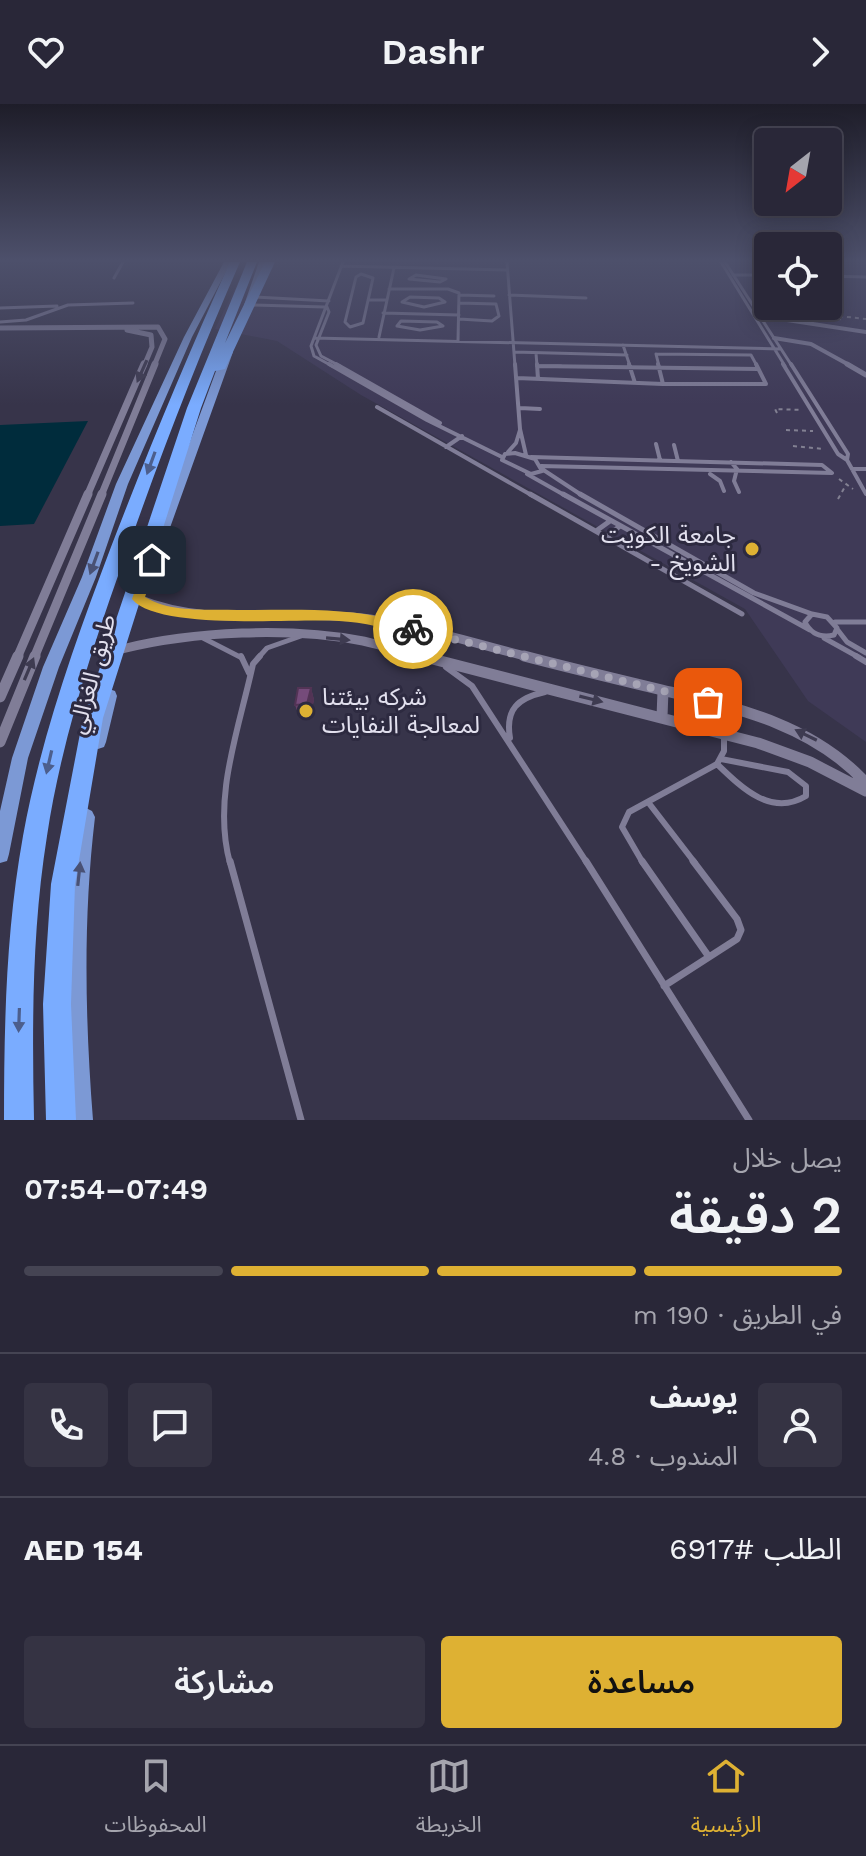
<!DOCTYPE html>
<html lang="ar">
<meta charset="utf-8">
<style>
:root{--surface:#292738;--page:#353343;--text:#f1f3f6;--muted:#a5a5ae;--line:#454453;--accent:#deb133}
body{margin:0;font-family:"Work Sans","Noto Sans Arabic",sans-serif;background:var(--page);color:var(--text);direction:rtl;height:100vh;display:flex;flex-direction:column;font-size:30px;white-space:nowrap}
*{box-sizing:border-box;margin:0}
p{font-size:26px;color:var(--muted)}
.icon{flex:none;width:44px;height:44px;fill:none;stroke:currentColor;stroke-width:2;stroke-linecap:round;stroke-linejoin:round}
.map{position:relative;height:1016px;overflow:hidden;direction:ltr}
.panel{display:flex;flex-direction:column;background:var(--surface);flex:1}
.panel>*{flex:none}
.needle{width:52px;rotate:211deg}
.fabs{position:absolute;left:754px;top:24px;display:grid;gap:16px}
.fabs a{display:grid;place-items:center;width:88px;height:88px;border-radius:8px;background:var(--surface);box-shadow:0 4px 20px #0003,0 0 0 2px var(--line);font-size:40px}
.pin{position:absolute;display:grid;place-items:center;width:68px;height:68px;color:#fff;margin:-34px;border-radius:16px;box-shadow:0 4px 12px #0006}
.courier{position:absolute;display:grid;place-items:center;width:80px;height:80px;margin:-40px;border:6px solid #deb133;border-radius:50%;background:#fff;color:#222;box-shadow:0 2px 10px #0007}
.head em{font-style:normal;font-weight:600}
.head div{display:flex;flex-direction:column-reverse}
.head{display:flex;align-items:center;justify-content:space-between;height:136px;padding:0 24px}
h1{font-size:52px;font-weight:600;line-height:60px}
.bar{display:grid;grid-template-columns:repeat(4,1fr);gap:12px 8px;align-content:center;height:96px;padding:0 24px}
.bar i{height:10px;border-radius:6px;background:var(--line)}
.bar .current{background:var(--accent)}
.bar p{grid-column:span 4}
.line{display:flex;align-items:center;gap:20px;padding:0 24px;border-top:2px solid var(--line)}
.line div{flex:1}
.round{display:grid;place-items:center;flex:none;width:84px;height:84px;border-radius:8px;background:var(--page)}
.primary-button{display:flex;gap:16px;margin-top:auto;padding:16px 24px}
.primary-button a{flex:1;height:92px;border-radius:8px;background:var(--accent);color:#111;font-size:32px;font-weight:600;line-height:92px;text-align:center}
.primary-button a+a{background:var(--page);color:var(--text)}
header{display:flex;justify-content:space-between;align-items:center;height:104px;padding:0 24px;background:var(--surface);font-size:36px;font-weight:600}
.tab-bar{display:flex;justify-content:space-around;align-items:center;height:112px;border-top:2px solid var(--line);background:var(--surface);font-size:22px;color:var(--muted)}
.tab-bar a{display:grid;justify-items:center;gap:4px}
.tab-bar .current{color:var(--accent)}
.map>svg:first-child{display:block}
.built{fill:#3f3a57}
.water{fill:#002c3c}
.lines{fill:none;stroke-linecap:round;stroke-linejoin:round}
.path{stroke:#828092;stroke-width:2;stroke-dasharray:4 4;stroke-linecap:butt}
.service-far4{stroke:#807d97;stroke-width:3}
.service-far3{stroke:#807d97;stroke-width:4}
.service-far2{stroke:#807d97;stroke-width:5}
.service-far1{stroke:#807d97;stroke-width:6}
.service{stroke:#807d97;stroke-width:7}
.pedestrian-far1{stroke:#807d97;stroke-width:4}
.pedestrian{stroke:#807d97;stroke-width:5}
.minor-far3{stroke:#807d97;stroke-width:5}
.minor-far2{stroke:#807d97;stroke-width:7}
.minor-far1{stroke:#807d97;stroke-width:9}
.minor{stroke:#807d97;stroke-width:11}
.primary{fill:#7c99d5;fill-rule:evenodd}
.motorway{fill:#7aacff;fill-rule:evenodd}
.wall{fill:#654069}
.shaded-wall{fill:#523455}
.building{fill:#754b7a;stroke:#523455;stroke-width:2}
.oneway{fill:#3e3b51}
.oneway2{fill:#4c5e8c}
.oneway3{fill:#495174}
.route{fill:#deb133}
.done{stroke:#a6a4b5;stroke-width:8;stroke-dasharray:0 14.4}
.poi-dot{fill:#deb133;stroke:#2d2a40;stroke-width:3}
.labels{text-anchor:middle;stroke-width:6;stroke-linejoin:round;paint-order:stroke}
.poi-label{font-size:24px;fill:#e2e0ee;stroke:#2d2a40;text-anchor:end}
.street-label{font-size:24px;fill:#e2e0ee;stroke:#2d2a40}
</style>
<header><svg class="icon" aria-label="forward" viewBox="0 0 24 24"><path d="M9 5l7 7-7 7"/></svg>Dashr<svg class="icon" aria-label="heart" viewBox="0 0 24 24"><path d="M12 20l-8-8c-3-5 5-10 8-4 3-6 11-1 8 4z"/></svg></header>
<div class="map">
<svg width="866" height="1016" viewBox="0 0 866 1016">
<rect width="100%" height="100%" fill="#37344a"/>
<!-- built -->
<path class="built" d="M248,158H768V202H828V158H866V638L808,597L745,505L361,291L277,237L215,225Z"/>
<!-- water -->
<path class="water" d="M88,317L34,420L0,422V321Z"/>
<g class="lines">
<!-- path -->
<path class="path" d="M778,202L808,208
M799,202L843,216
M839,212L866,215
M777,309L775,305L802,306
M786,326L813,327
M793,342L824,345
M839,375L853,385
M838,395L846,381"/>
<!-- service-far4 -->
<path class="service-far4" d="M507,158L515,262
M721,158L785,262
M725,158L792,262
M341,162L507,166
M361,170L373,174L363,219L350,223L345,218L356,173Z
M416,171L446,175L440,178L409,175Z
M733,171H768
M828,172L866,173
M114,174L123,158
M389,185H448L459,189L458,237
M460,191L494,192
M509,191L586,194
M255,193L329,197
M410,193L439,194L445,198L424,203L402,198Z
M368,196H386
M459,199L496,200L499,212L492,217L459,215
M251,201L325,203
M327,203L329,208L316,241L321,252L340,262
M0,204L57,202
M383,209L459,211
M401,217L437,218L443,222L420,226L397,222Z
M0,218L26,216L68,201L133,199
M379,233L394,164
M314,234L780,245
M623,241L630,262
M514,248L627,251
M536,249L537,262
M656,250L659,262
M656,250L751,251L757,262
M332,262L314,252L311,242L343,158
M537,262H561"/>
<!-- service-far3 -->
<path class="service-far3" d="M329,260L427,316L502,353
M336,260L440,319
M515,260L520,325L526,351
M537,260L538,275
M629,260L635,279
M658,260L663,280
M783,260L838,350L847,356
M791,260L848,350L847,356L866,390
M537,262L758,265
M517,274L663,280H766L756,260
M377,303L533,392
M520,304L540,305
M656,340L660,356
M674,341L678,357
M446,343L462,332
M508,348L516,339L520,326
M515,349L535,355L542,367L531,370L502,356L505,350Z
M531,353L822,361L832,369L541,362
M731,358L737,365L734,377L739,388
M542,365L583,392
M852,365H866
M527,370L566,392
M710,370L720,377L724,387"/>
<!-- service-far2 -->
<path class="service-far2" d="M530,390L742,510
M563,390L810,526
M580,390L754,489L812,510
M596,427L610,417
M606,433L620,422
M812,510L827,513L837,524L834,531C821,534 811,530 805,518Z
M835,518H866
M837,525L847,538L866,549
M203,534L242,554
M824,534L860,554
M258,554L267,544L301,532"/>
<!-- service-far1 -->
<path class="service-far1" d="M241,552L249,569
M856,552L866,558
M446,563L472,582L587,759
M510,634C505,605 518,594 545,588
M717,660C742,684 771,713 806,692V682L788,668L721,655
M648,698L695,759
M230,759C212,694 239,625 253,560L260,552
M643,759L622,723L629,708L717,660L724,647V630"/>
<!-- service -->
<path class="service" d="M230,757L301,1016
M586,757L749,1016
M642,757L709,853
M664,882L737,835L741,826L737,815L693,757"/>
<!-- pedestrian-far1 -->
<path class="pedestrian-far1" d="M760,212L866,228
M774,234L811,240L851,262"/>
<!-- pedestrian -->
<path class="pedestrian" d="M847,260L866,271"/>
<!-- minor-far3 -->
<path class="minor-far3" d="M0,224L158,223L165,235L154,262
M127,226L151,231L152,243L144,262"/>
<!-- minor-far2 -->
<path class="minor-far2" d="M87,392L144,260
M101,392L155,260"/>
<!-- minor-far1 -->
<path class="minor-far1" d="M138,495C213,526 293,504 370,515C425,523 479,541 533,554
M122,545C193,527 291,523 363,537C385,542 407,549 429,554
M396,546L406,524
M17,554L88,390
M34,554L102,390"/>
<!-- minor -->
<path class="minor" d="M421,552L758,639L810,658L866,687
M524,552C570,564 616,575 662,586C737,604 812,620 866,679
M0,593L18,552
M662,613L663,587
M0,638L35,552"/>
<!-- primary -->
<path class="primary" d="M224,158H231L192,233L128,380L96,473L59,563L28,654L9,750L7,757L0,759V707L12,654L43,563L82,473L116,380L184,233Z
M259,158H267L251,199L244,201Z
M228,245L233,248L162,446L156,451L151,449L150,446L223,248Z
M109,585L115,587L117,592L106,638L104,643L98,645L92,643L90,638L101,592L103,587Z
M86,704L92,707L95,713C83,814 85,914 93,1016H69C63,914 63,814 77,713L80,707Z"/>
<!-- motorway -->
<path class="motorway" d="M230,158H240C199,251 163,345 129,441C95,536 62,632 47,732C32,826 32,921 34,1016H4C4,921 6,826 23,732C41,633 75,538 111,443C148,347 187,252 230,158Z
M247,158H257L225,239L265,158H275L225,265L215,267L201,304L103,614L75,780L71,900L76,1016H46L43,900L51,780L83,614L187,304Z"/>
</g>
<!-- wall -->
<path class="wall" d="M311,584L314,596L310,612H299L295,601Z"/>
<!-- shaded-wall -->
<path class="shaded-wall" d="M311,584L314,596L310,612L307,600Z"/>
<!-- building -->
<path class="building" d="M298,584H311L307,600L295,601Z"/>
<!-- one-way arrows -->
<defs><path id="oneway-solid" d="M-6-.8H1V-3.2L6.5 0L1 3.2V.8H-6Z" transform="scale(2)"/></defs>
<g class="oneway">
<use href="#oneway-solid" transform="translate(142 267) rotate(114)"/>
<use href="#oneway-solid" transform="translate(338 535) rotate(5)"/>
<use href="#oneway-solid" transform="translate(29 565) rotate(-67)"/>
<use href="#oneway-solid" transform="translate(591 595) rotate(14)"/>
<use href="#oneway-solid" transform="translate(806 631) rotate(-154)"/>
</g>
<g class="oneway2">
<use href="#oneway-solid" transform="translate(151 359) rotate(110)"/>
<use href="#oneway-solid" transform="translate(49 658) rotate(103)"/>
<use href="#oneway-solid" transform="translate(19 916) rotate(92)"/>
</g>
<g class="oneway3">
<use href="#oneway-solid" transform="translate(94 459) rotate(110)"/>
<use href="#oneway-solid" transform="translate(79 770) rotate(-84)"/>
</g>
<!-- sky -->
<linearGradient id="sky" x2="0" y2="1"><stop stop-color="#1e1d29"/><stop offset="0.52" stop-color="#4d506b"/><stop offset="1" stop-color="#4d506b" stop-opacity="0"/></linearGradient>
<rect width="866" height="301" fill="url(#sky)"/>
<!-- route -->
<path class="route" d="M152,452L158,456L145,493C171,509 207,505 237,506C288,506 341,503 391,515C401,517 413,518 419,525L413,531C388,525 364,518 339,517C295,514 158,527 132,495L146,456Z"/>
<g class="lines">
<!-- done -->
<path class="done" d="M413,525L708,598"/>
</g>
<!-- markers -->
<g class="poi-dot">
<circle cx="752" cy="445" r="8"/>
<circle cx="306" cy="607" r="8"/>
</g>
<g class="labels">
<!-- poi labels -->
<g class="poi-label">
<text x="736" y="439">جامعة الكويت<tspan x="736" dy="28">- الشويخ</tspan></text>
<text x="322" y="601" text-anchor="start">شركه بيئتنا<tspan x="322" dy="28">لمعالجة النفايات</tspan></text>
</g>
<!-- street labels -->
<g class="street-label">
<text transform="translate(92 570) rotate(-75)" y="8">طريق الغزالي</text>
</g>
</g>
</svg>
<div class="fabs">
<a><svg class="needle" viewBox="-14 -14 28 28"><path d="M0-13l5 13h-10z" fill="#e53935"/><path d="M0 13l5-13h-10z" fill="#a5a5ae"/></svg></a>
<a><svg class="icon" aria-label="locate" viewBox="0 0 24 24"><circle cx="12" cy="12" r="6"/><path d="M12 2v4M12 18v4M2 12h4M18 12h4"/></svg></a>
</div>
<div class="pin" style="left:708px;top:598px;background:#ea580c"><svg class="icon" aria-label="bag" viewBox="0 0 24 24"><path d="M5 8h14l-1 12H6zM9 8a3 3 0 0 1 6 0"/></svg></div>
<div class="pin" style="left:152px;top:456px;background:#1f2937"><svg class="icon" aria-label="home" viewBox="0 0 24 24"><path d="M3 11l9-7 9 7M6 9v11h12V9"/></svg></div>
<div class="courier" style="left:413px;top:525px"><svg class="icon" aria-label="bike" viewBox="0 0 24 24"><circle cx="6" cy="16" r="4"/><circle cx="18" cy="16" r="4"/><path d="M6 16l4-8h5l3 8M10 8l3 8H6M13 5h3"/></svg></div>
</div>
<section class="panel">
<div class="head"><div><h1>2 دقيقة</h1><p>يصل خلال</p></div><em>07:49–07:54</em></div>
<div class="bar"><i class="current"></i><i class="current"></i><i class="current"></i><i></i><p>في الطريق · 190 m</p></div>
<div class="line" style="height:144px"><a class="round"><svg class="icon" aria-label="person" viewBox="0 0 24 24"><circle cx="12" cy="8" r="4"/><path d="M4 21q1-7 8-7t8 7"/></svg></a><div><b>يوسف</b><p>المندوب · 4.8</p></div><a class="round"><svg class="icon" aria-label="chat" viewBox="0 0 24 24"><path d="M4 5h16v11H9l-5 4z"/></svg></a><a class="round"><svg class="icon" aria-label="phone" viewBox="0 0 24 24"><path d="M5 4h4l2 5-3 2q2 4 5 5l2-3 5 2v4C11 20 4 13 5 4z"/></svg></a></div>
<div class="line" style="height:104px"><div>الطلب #6917</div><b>AED 154</b></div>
<div class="primary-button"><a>مساعدة</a><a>مشاركة</a></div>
</section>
<nav class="tab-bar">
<a class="current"><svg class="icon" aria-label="home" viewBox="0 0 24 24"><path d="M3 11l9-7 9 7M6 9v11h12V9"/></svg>الرئيسية</a>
<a><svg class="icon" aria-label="map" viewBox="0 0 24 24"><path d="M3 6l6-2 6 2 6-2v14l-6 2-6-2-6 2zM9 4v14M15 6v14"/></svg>الخريطة</a>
<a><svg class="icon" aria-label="saved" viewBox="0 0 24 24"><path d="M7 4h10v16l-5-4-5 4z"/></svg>المحفوظات</a>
</nav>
